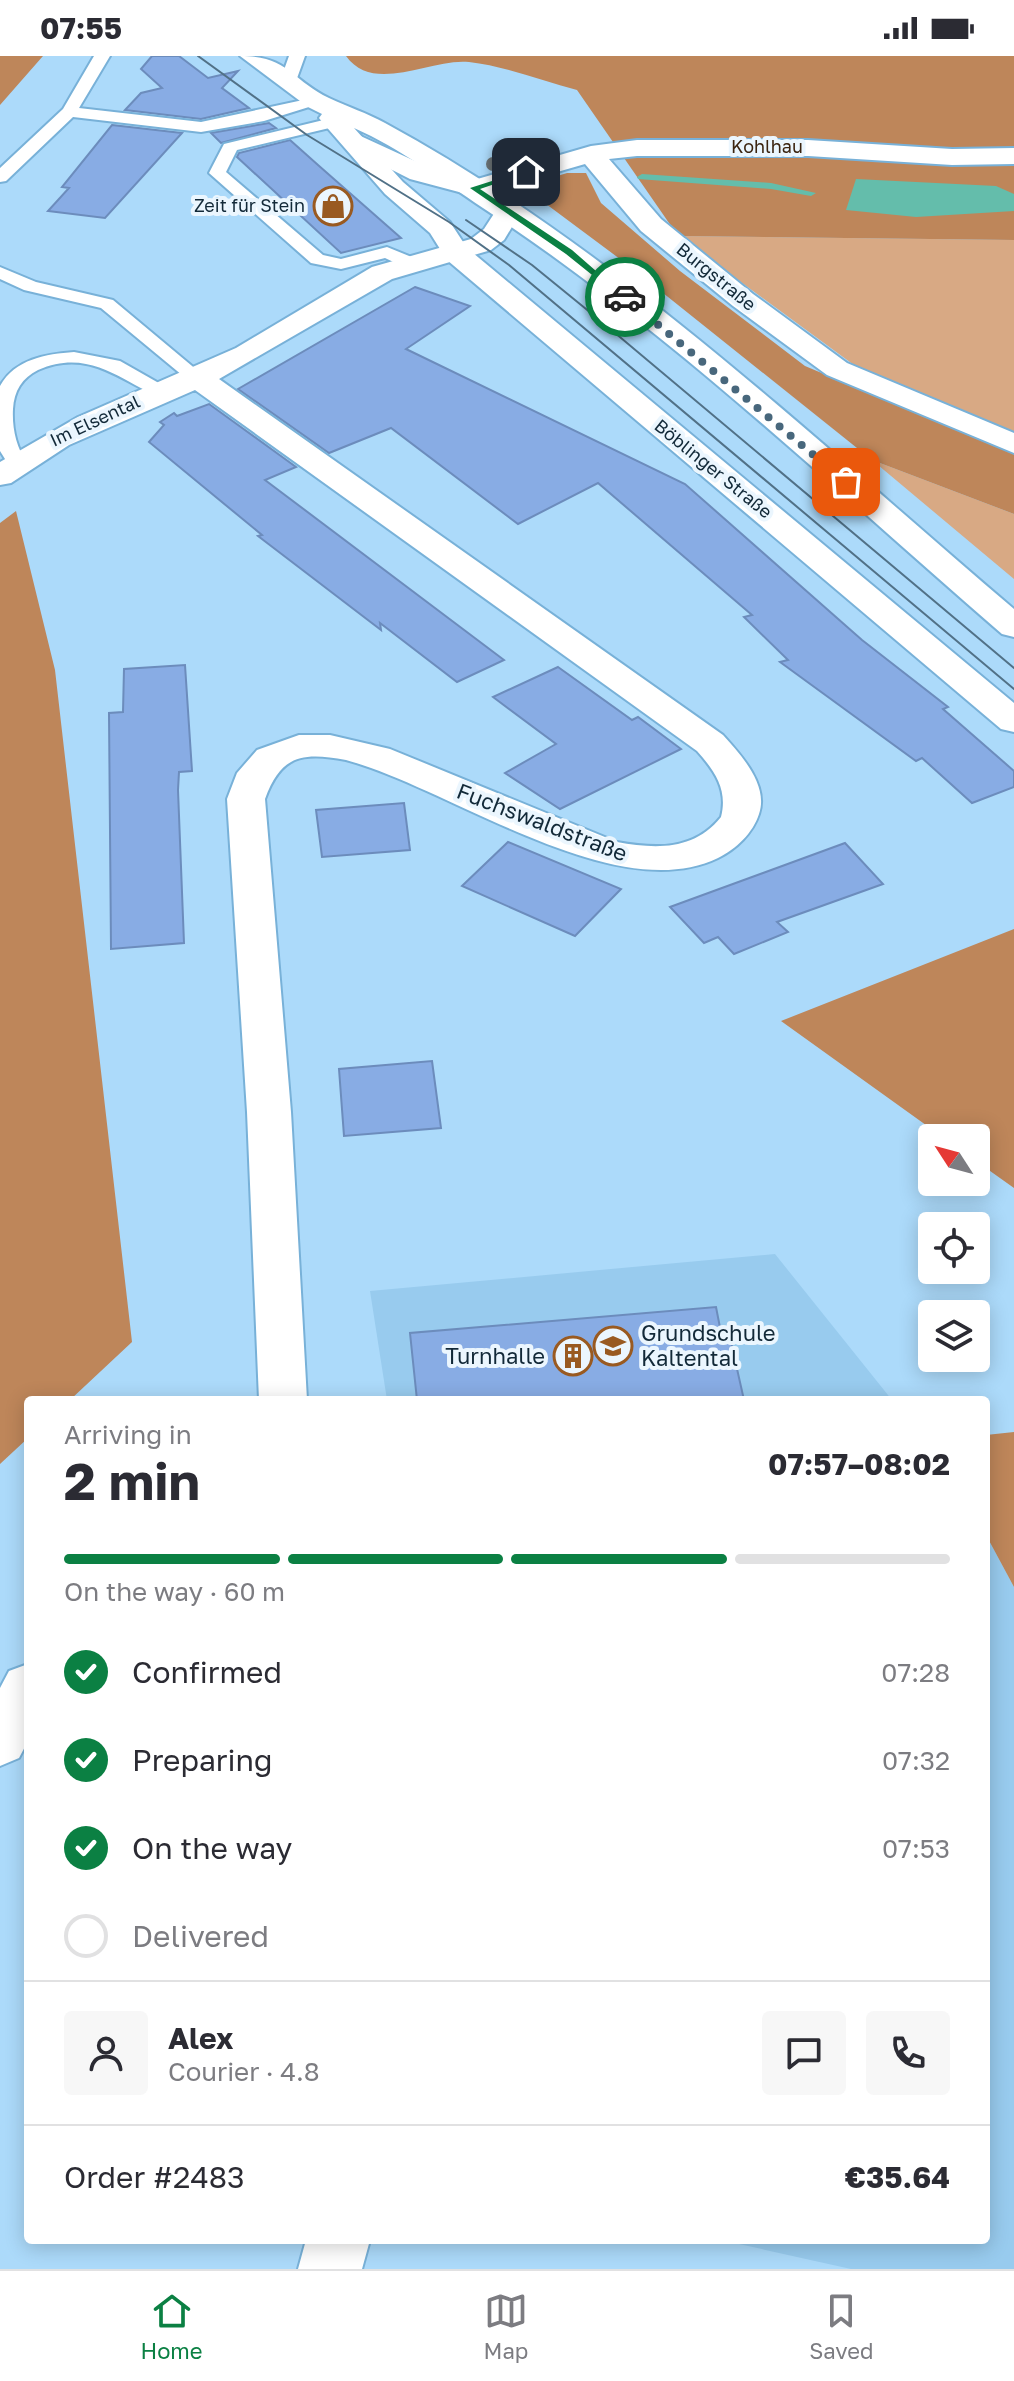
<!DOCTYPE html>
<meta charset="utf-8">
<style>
:root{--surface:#fff;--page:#f7f7f7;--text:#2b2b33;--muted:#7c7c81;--line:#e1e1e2;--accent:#0b8043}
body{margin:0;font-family:"Golos Text",sans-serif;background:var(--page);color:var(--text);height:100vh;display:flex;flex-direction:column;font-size:30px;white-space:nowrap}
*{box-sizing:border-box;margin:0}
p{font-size:26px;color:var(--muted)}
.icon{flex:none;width:44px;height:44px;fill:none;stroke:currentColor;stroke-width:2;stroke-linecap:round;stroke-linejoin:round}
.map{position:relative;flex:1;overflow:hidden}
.sheet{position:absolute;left:24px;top:1340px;width:966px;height:848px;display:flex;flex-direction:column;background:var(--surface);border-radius:8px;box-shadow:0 4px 20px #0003}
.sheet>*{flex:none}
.needle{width:52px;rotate:306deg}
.buttons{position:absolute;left:918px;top:1068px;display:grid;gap:16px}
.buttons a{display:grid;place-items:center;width:72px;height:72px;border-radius:8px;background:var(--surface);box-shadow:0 4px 20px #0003;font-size:40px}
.pin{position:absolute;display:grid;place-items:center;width:68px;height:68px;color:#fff;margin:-34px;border-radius:16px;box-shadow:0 4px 12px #0006}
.courier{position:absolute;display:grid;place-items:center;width:80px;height:80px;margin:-40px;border:6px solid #0b8043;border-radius:50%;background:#fff;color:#222;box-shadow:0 2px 10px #0007}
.headline em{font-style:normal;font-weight:700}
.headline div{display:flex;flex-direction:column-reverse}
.headline{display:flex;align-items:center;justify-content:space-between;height:136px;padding:0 40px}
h1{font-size:52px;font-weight:700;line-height:60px}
.bar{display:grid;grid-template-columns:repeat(4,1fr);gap:12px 8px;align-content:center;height:96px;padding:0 40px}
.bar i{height:10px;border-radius:6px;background:var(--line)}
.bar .current{background:var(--accent)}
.bar p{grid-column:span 4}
.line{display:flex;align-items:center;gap:20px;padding:0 40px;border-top:2px solid var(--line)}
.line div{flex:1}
.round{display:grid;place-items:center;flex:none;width:84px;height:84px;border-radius:8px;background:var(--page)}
ol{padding:0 40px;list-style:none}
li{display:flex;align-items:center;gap:24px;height:88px}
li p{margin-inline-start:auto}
li .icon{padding:8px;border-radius:50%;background:var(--accent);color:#fff;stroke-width:4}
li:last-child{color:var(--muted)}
li i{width:44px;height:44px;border:4px solid var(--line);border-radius:50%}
.status{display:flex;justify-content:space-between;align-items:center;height:56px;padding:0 40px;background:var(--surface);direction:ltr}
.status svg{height:22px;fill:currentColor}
.menu{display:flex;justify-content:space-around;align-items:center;height:112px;border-top:2px solid var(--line);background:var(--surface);font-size:22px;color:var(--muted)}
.menu a{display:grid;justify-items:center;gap:4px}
.menu .current{color:var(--accent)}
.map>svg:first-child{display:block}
.built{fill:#98cbee}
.green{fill:#d8a984}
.forest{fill:#be865a}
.water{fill:#64bdab}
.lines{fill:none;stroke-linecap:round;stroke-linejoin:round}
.stream{fill:#64bdab;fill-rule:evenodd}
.building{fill:#88ace4;stroke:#6c8cbc;stroke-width:2}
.lane-casing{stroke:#78b1d8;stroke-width:4}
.street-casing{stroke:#78b1d8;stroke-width:4}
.secondary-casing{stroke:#78b1d8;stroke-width:4}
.lane{fill:#fff;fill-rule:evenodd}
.street{fill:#fff;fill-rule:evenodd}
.secondary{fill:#fff;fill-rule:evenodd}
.tram{stroke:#517187;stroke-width:2}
.tree{fill:#6e7679}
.route{fill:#0b8043}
.done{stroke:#48677c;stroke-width:8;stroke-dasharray:0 14.4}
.labels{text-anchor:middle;stroke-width:8;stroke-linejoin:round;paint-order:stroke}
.far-park-label{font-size:18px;fill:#3b2410;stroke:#ebf6fe}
.far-poi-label{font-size:18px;fill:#122938;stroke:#ebf6fe;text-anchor:end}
.far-street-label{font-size:18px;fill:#122938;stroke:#ebf6fe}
.street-label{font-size:22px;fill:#122938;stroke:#ebf6fe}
.poi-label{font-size:22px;fill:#122938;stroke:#ebf6fe;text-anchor:start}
</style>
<div class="status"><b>07:55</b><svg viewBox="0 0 49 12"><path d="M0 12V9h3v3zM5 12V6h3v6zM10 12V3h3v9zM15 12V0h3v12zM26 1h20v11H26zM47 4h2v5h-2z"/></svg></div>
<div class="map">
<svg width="1014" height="2213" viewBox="0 0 1014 2213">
<rect width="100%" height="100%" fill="#acdafa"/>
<!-- built -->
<path class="built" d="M775,1198L892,1344H387L370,1235Z
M986,1479L1014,1531V2213H851L721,2184H986Z"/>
<!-- green -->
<path class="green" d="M678,180L1014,184V383L854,309Z
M872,404L1014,458V523Z"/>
<!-- forest -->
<path class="forest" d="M0,0H43L0,49Z
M346,0H1014V184L678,180L577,34C542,25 505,10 469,6C430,2 374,39 346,0Z
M567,117H586L601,147L680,215L805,310L1014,398V458L872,404L628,209L534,139L535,127Z
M16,455L55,614L132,1286L70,1344H28V1382L0,1408V467Z
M1014,873V1132L976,1105V1082H944L781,965Z
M1014,1376V1531L986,1479V1379Z"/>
<!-- water -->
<path class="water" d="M856,123L996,130L1014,138V155L916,161L846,154Z"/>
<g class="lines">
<!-- stream -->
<path class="stream" d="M642,118L771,127L816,137L811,140L771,133L638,123L637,121Z"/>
</g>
<!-- building -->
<path class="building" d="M152,0H179L208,22L238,15L222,32L249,52L201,63L125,54L141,37L162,32L141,13Z
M269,67L276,72L221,87L211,77Z
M112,69L182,77L105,162L48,155L69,132L62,131Z
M290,84L318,109L401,182L341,197L237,101L239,97Z
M415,231L470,250L406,293L685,428L862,584L948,651L943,653L1014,715V731L972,747L922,702L916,705L780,606L788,604L744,561L752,559L598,427L518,468L391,372L329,397L238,333Z
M209,348L296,411L265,424L504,604L457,626L380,567L381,574L258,480L262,479L149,386L164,369L160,366L174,357L177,360Z
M185,609L192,715L179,716L178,734L184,887L111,893L109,657L123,656L124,613Z
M558,611L632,664L638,661L681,693L560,753L505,717L556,688L493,641Z
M404,747L410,794L322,801L316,754Z
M508,786L621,833L575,880L462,830Z
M845,787L883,828L777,866L788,876L734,898L718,881L704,887L670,851Z
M432,1005L441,1072L344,1080L339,1013Z
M716,1251L723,1287L731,1286L744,1344H417L410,1277Z"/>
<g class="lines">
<defs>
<path id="lane" d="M94,0H110L79,52L201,66L317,41L325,46L264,65L201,76L73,61L6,125L0,126V112L63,53Z
M289,0H305L296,25L288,30L280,25Z
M336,61L342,63V69L237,94L226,116L323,199L341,203L387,191L414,202V210H402L385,202L341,213L311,207L209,117L224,88Z
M0,211L36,226L113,244L204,320L202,324H188L101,252L24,234L0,223Z
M74,296L120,305L171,334L168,338C138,345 100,286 38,314C22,322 14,335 13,353C12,372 16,391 27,407L17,413L10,411L0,395V330C15,303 46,298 74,296Z"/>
<path id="street" d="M354,77L428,111L474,124L591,90L637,84H808L952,93L1014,92V108L952,109L808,100H637L609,103L661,163L753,238L847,307L1014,377V397L827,319L733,250L641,175L585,108L474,140L410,123L345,90L341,85L345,80Z
M508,148L517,150L521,156L504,184L491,194L392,223L219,323L723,679C741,699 769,729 759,758C753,777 736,793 718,802C615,852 450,732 346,704C302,696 281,699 265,743L291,1056L307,1344H259L247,1056L227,743L237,717L257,694L299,679H330L390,693L617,786C655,793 694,795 721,761C728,734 715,715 697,695L195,334L69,389L11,427L0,429V406L78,361L236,292L372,211L471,183L484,173L499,150Z
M28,1608V1685L19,1702L0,1710V1632L9,1615Z
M306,2184H370L362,2213H298Z"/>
<path id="secondary" d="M240,0C289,0 291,24 329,42C348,51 367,57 385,67C614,191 816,385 1014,553V581L1002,578C833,432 669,274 483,152C441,124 400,92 354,72L403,126L450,166L467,192L1014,647V676L1001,673L447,204L430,177L385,138L323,67L319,62L322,58L308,51Z"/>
</defs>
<!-- lane casing -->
<use href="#lane" class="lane-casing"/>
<!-- street casing -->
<use href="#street" class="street-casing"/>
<!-- secondary casing -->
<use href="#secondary" class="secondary-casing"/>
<!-- lane -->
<use href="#lane" class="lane"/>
<!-- street -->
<use href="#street" class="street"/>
<!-- secondary -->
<use href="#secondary" class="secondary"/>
<!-- tram -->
<path class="tram" d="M198,0L307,79L449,166L509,209L1014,633
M466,164L532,209L602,266L1014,612"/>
</g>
<!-- trees -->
<circle class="tree" cx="493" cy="108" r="7"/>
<!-- route -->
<path class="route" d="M523,115L530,116L480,133L572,194L628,243H622L566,198L470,132Z"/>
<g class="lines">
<!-- done -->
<path class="done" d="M625,241L846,426"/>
</g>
<!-- icons -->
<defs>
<symbol id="shop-ring" viewBox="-11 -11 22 22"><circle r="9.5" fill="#ebf6fe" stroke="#995a21" stroke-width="1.5"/><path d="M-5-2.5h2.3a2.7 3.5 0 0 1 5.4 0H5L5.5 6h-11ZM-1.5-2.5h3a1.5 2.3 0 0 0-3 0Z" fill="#995a21"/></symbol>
<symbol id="school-ring" viewBox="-11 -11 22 22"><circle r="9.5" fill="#ebf6fe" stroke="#995a21" stroke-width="1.5"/><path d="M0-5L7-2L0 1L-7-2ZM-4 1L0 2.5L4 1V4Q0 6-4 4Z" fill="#995a21"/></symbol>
<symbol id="building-ring" viewBox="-11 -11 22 22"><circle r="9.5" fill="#ebf6fe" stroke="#995a21" stroke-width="1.5"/><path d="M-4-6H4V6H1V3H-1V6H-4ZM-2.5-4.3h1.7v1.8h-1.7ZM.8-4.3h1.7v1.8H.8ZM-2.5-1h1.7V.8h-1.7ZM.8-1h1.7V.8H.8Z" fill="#995a21"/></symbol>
</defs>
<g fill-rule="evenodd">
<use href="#shop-ring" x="311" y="128" width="44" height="44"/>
<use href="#school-ring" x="591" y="1268" width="44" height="44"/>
<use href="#building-ring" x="551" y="1278" width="44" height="44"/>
</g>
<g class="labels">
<!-- far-park labels -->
<g class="far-park-label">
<text x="767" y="97">Kohlhau</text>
</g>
<!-- far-poi labels -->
<g class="far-poi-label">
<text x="305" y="156">Zeit für Stein</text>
</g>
<!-- far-street labels -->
<g class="far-street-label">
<text transform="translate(716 221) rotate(39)" y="6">Burgstraße</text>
<text transform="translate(95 365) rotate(-25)" y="6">Im Elsental</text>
<text transform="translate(713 413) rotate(39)" y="6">Böblinger Straße</text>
</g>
<!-- street labels -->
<g class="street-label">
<text transform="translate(542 766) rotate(21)" y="8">Fuchswaldstraße</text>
</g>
<!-- poi labels -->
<g class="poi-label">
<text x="641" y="1285">Grundschule<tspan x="641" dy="25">Kaltental</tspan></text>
<text x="545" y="1308" text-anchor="end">Turnhalle</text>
</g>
</g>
</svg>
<div class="buttons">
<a><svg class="needle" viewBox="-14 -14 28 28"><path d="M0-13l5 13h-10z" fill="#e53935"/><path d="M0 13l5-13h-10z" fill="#7c7c81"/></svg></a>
<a><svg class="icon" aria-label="locate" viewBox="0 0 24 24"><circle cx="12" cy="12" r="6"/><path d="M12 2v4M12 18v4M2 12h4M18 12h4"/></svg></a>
<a><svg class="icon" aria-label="layers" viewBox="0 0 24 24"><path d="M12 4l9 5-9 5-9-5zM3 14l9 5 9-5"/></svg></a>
</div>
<div class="pin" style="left:846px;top:426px;background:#ea580c"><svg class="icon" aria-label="bag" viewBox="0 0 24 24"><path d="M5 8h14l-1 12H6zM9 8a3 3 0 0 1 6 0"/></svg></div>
<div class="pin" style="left:526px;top:116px;background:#1f2937"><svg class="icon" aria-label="home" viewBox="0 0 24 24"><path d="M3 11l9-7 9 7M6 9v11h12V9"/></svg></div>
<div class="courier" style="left:625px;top:241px"><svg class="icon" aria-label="car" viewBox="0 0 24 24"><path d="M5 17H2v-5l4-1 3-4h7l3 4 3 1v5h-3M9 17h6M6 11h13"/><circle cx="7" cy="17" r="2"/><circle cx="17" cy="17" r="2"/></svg></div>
<section class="sheet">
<div class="headline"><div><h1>2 min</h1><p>Arriving in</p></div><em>07:57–08:02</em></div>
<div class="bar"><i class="current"></i><i class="current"></i><i class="current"></i><i></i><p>On the way · 60 m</p></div>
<ol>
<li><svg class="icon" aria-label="check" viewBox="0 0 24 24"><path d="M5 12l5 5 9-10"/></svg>Confirmed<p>07:28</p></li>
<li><svg class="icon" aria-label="check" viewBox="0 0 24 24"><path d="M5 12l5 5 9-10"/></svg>Preparing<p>07:32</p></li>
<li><svg class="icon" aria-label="check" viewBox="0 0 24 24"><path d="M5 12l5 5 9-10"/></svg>On the way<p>07:53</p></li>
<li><i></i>Delivered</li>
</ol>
<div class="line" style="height:144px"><a class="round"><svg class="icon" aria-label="person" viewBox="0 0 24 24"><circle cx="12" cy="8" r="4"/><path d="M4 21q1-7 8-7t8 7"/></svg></a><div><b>Alex</b><p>Courier · 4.8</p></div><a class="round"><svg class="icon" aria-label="chat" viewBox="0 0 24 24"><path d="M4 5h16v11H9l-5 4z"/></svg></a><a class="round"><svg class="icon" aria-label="phone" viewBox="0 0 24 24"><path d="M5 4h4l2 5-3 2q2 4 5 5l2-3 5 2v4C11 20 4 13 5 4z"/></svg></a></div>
<div class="line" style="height:104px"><div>Order #2483</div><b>€35.64</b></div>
</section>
</div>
<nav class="menu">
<a class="current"><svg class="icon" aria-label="home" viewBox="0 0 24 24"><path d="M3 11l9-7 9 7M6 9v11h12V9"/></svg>Home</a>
<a><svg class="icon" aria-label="map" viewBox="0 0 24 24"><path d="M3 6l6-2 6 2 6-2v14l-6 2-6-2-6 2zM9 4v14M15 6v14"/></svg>Map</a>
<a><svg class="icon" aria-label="saved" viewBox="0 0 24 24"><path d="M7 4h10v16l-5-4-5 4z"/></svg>Saved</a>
</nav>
